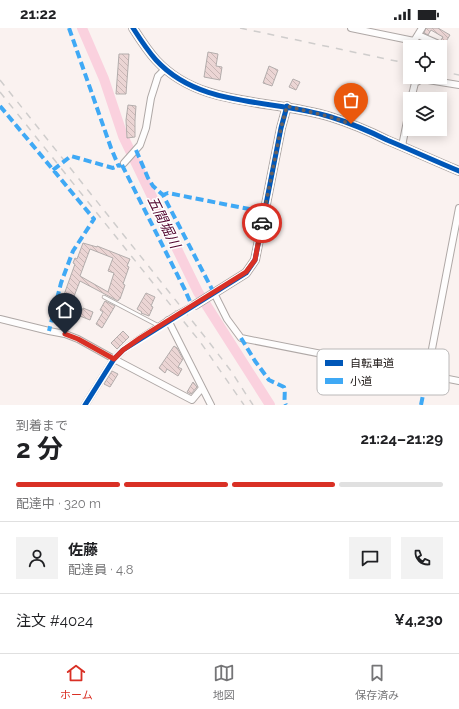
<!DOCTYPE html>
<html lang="ja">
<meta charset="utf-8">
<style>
:root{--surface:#fff;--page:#f2f2f2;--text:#202124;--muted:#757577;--line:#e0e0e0;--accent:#d93025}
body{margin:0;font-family:Raleway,"Noto Sans JP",sans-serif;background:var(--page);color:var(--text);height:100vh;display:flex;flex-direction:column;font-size:15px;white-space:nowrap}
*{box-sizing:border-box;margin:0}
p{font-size:13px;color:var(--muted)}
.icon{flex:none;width:22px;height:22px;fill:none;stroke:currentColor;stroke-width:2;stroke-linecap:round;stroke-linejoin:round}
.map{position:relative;height:377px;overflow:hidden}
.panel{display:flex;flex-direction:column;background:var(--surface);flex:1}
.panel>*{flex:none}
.buttons{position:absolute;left:403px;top:12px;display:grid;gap:8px}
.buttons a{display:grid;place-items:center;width:44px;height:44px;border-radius:0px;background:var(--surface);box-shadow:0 2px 10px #0003;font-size:20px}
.pin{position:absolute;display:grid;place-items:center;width:34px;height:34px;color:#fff;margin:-41px -17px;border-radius:50% 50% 50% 0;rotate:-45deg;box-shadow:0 0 4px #0007}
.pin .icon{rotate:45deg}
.courier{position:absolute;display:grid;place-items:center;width:40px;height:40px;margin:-20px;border:3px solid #d93025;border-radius:50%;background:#fff;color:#222;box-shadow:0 1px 5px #0007}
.summary em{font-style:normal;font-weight:700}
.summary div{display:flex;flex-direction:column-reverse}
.summary{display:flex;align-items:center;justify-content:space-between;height:68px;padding:0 16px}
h1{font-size:26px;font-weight:700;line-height:30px}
.bar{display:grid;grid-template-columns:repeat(4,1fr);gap:6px 4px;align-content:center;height:48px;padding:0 16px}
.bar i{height:5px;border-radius:3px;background:var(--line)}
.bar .on{background:var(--accent)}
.bar p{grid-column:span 4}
.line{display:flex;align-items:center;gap:10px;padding:0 16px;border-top:1px solid var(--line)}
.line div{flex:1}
.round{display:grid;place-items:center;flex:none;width:42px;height:42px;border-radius:0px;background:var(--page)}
.status{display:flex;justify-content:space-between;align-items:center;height:28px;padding:0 20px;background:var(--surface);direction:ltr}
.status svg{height:11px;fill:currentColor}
.tabs{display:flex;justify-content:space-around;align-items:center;height:56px;border-top:1px solid var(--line);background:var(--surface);font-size:11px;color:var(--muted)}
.tabs a{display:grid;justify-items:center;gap:2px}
.tabs .on{color:var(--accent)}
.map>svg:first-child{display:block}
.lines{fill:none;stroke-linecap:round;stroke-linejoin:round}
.river{stroke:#fad1de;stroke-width:10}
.building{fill:url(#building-back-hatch);stroke:#b3adac;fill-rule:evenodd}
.service-casing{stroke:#afa8a6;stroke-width:4.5}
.minor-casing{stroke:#afa8a6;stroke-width:8}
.tertiary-casing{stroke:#afa8a6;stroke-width:10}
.service{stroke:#fefdfd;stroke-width:3}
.minor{stroke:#fefdfd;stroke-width:6}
.tertiary{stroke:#fefdfd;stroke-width:8}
.rail{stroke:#cfcdcc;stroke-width:1.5;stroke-dasharray:7 7;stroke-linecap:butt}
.quiet{stroke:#3fa9f5;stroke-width:4;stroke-dasharray:8 4;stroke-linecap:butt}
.cycleway-casing{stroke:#fff;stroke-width:8}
.cycleway{stroke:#0057b8;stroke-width:5}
.done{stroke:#68615f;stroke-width:4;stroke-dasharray:0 7.2}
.route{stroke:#d93025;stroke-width:5}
.labels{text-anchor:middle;stroke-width:3;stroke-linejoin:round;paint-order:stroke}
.water-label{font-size:14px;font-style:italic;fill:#52052e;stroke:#fff}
.key{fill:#fff;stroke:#bab8b8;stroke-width:1}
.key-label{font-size:11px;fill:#191311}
</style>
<div class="status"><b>21:22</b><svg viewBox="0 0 49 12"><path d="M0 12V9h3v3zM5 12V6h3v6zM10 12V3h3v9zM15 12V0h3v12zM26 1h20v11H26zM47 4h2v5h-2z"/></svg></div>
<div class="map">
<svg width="459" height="377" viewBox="0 0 459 377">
<defs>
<pattern id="building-back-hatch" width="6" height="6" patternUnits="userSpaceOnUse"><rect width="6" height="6" fill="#ebd5d4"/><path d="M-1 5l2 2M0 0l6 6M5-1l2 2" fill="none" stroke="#c9b6b5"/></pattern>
</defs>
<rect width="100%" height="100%" fill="#faf2f0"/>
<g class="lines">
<!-- river -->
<path class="river" d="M82,0L104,51L123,108L178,223L198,264L270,377"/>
</g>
<!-- building -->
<path class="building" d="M426,0H438L450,7L445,15L441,12L443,9L431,2L428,7L424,5Z
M420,13L426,16L424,19H412L418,16Z
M208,24L218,26L216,38L222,39L220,52L204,49Z
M119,26H129L126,66H116Z
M269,38L278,42L272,58L263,55Z
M293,51L300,54L296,62L289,59Z
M128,77L136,78L135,92V109L127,110L126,92Z
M83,215L97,219V218L130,231L127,238L129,239L123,256L125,257L120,271H119L118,273L80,253L71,276L73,277L64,300L56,297L59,290L56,289L75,236L73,235L75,230L77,231ZM90,221L113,230L108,243L114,245L108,264L80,248Z
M146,265L155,269L151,278L153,279L149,288L141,285L142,284L137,281Z
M105,273L115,278L102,300L96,296L103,284L100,282Z
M83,280L93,284L90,292L80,288Z
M123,303L129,309L117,321L111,315Z
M174,318L177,320L183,331L178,339L182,341L178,348L167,341L165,345L159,340Z
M112,343L118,346L110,359L104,356Z
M193,354L197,359L191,366L187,364Z"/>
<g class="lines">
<defs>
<path id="service" d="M104,269L159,298"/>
<path id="minor" d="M351,0L414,13L422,0
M418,7L441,17
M411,71L415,55L422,51L459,57
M402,118L410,78
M124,135L140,117L146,100L151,70L158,48L165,41
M214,265L227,291L241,310L459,353
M0,291L49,303L65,306L78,311L114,331L192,372L202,360
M168,292L211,377
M427,347L459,180
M85,377L114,331L123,322L175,288L195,277"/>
<path id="tertiary" d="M133,0C140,11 147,22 156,32C201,81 272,70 331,89C350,95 369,103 387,112C411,122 435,133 459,143
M195,277L246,245L255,232L281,100L287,78"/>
</defs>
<!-- service casing -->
<use href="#service" class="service-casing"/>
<!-- minor casing -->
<use href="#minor" class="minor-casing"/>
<!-- tertiary casing -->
<use href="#tertiary" class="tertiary-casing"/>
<!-- service -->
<use href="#service" class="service"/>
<!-- minor -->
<use href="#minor" class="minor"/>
<!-- tertiary -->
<use href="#tertiary" class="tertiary"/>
<!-- rail -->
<path class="rail" d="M240,0L410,36
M440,43L459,47
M0,52L209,314L231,343L253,377
M0,64L201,315L244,377"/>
<!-- quiet -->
<path class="quiet" d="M69,0L111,120L119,139
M0,78L94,191L73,223L61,255L49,303
M136,122L148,150L153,158L163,167
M122,137L185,262L192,278
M53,142L71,128L113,140L121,137
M214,265L163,167L168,165L264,184
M241,310L255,333L269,352L284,359C286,365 283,372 286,377
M421,377L427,347"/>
<defs>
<path id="cycleway" d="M133,0C140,11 147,22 156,32C201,81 272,70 331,89C350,95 369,103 387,112C411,122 435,133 459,143
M85,377L114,331L123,322L246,245L255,232L281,100L287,78"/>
</defs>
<!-- cycleway casing -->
<use href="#cycleway" class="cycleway-casing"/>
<!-- cycleway -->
<use href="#cycleway" class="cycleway"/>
</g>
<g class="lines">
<!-- done -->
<path class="done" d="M262,195L281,100L287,78L331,89L351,96"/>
<!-- route -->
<path class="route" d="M65,306L78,311L114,331L123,322L140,310L246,244L255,232L262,195"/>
</g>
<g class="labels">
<!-- water labels -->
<g class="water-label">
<text transform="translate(164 194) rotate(64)" y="5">五間堀川</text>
</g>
</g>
<!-- legend -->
<rect x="317" y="321" width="132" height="46" rx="6" class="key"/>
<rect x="325" y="332" width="18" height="6" fill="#0057b8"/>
<rect x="325" y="350" width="18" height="6" fill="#3fa9f5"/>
<g class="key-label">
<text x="350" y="339">自転車道</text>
<text x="350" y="357">小道</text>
</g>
</svg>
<div class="buttons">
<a><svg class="icon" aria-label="locate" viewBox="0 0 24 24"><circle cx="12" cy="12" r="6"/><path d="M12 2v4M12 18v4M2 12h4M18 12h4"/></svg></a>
<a><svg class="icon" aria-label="layers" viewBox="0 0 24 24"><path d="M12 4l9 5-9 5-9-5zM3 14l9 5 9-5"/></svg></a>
</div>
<div class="pin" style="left:351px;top:96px;background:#ea580c"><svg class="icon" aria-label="bag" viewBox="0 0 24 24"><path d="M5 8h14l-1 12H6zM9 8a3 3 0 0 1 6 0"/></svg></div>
<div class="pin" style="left:65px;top:306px;background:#1f2937"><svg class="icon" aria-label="home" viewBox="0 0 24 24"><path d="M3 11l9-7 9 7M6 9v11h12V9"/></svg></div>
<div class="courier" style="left:262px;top:195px"><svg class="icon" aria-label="car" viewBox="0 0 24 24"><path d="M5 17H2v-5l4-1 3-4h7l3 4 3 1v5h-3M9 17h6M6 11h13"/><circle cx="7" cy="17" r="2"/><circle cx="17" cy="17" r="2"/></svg></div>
</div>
<section class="panel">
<div class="summary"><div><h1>2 分</h1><p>到着まで</p></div><em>21:24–21:29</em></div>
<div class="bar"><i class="on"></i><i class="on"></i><i class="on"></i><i></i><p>配達中 · 320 m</p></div>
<div class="line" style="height:72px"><a class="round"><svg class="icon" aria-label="person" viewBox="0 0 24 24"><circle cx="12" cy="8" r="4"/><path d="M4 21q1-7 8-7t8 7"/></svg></a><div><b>佐藤</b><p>配達員 · 4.8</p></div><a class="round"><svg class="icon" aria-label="chat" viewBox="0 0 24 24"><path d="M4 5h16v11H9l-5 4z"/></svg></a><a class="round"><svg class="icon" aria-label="phone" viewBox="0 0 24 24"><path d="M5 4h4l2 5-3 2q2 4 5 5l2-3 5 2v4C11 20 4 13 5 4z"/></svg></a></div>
<div class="line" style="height:52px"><div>注文 #4024</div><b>¥4,230</b></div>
</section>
<nav class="tabs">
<a class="on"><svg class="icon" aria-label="home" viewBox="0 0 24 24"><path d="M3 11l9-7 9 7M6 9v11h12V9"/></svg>ホーム</a>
<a><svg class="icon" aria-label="map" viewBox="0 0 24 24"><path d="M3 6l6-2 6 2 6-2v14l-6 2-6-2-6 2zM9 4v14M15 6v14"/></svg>地図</a>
<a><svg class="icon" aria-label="saved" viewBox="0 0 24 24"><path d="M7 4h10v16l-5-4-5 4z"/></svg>保存済み</a>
</nav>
